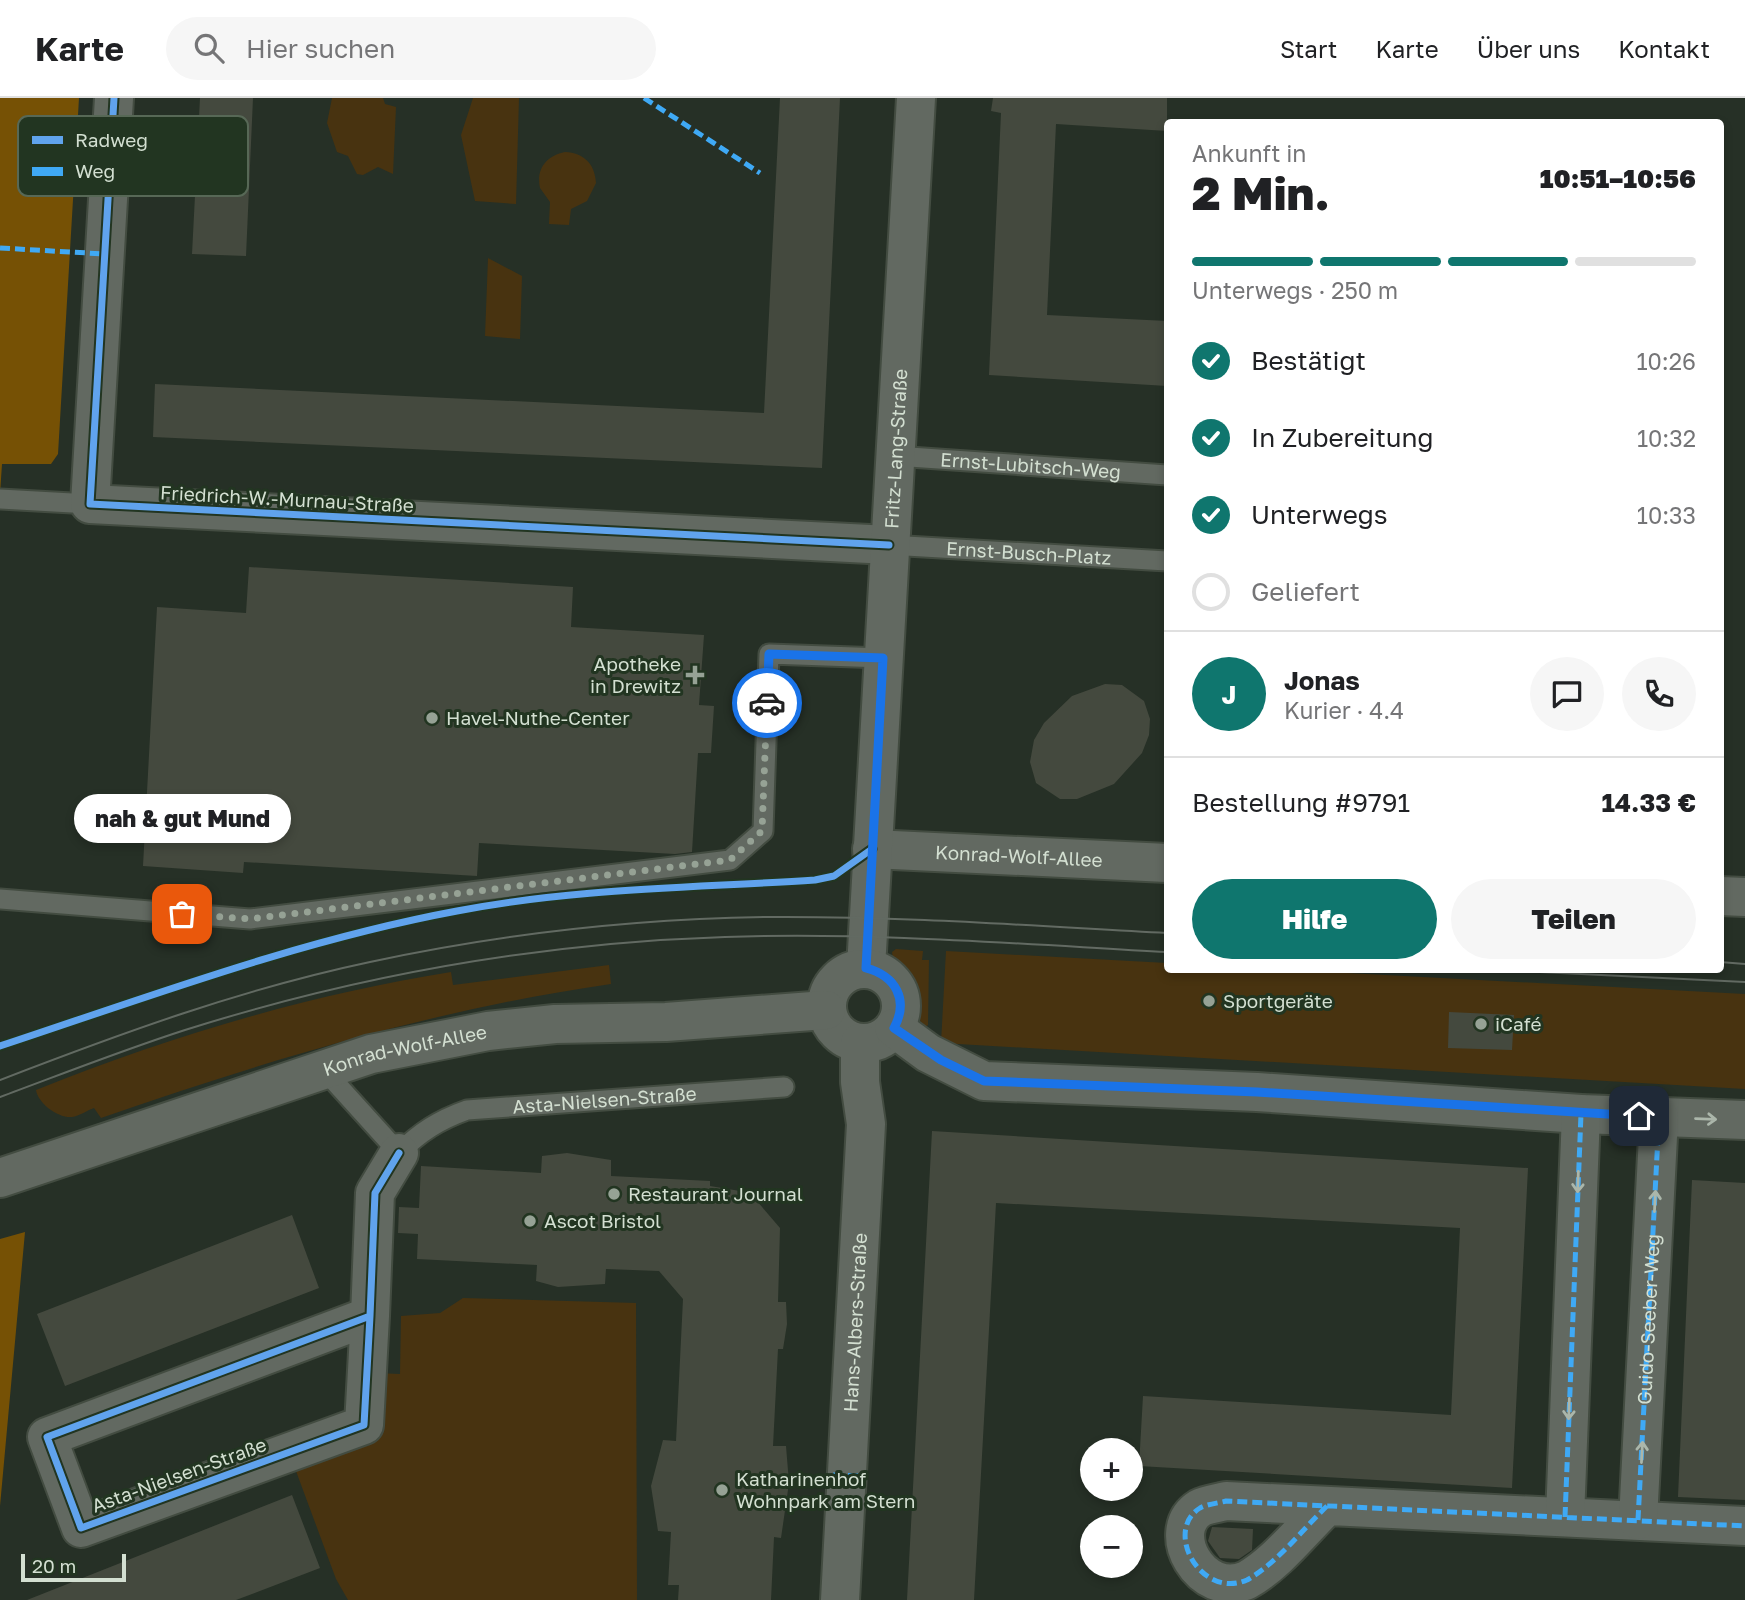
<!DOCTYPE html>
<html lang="de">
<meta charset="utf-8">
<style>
:root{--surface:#fff;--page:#f6f6f6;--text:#202124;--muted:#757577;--line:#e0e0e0;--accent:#0f766e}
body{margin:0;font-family:"Golos Text",sans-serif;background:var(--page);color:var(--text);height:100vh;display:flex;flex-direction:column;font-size:26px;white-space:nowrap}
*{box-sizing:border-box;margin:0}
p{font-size:23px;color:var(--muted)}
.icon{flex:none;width:38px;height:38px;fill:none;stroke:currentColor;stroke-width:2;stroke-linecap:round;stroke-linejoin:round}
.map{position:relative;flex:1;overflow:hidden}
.panel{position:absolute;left:1164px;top:21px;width:560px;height:854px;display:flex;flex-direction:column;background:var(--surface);border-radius:7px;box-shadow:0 4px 10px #0003}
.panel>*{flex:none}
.fabs{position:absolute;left:1080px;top:1340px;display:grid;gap:14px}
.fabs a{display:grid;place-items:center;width:63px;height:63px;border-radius:50%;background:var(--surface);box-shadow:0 4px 10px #0003;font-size:35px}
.scale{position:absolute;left:21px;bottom:18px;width:105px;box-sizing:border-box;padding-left:7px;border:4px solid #d3dfd1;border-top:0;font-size:19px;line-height:24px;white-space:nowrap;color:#d3dfd1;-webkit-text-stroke:5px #223521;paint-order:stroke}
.pin{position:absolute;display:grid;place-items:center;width:60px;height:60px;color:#fff;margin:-30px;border-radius:14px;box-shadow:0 4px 10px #0006}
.courier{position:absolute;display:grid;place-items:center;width:70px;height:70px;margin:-35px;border:5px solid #1a73e8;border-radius:50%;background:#fff;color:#222;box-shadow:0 2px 9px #0007}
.bubble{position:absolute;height:49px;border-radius:24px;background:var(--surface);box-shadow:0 4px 10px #0003;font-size:23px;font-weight:800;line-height:49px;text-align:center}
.overview em{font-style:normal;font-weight:800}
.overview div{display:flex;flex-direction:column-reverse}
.overview{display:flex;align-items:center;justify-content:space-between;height:119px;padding:0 28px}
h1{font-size:46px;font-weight:800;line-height:52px}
.bar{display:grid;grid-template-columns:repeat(4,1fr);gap:10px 7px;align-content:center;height:84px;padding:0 28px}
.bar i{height:9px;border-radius:5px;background:var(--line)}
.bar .on{background:var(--accent)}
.bar p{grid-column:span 4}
.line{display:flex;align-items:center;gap:18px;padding:0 28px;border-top:2px solid var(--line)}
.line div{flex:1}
.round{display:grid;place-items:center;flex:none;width:74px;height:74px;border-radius:37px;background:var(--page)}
ol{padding:0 28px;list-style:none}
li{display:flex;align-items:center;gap:21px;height:77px}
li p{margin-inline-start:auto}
li .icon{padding:7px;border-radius:50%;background:var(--accent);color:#fff;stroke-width:4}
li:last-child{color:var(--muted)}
li i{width:38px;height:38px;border:4px solid var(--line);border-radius:50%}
.action{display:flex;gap:14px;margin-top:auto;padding:14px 28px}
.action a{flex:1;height:80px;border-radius:42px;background:var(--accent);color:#fff;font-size:28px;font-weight:800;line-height:80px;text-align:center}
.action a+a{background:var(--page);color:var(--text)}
header{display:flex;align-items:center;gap:42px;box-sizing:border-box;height:98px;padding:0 35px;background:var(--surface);border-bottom:2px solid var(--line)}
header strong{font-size:33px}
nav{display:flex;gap:38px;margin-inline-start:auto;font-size:24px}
.search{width:490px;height:63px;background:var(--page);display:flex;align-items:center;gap:18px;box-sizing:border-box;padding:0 24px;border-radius:38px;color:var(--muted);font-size:26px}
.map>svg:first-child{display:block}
.green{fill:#483310}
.forest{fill:#765105}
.building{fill:#44493e}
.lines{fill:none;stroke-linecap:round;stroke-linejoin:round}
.service-casing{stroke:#434c41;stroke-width:23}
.minor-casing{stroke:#434c41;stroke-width:42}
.tertiary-casing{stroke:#434c41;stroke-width:42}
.service{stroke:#626961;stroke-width:19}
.minor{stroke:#626961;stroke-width:38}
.tertiary{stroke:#626961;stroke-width:38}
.tram{stroke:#626a62;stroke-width:2}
.quiet{stroke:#3fa9f5;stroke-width:5;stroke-dasharray:10 5;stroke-linecap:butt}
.cycleway-casing{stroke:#223521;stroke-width:11}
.cycleway{stroke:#60a3ed;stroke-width:7}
.oneway{stroke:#abb6aa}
.done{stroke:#96a295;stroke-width:7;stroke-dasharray:0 12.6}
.route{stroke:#1a73e8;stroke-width:9}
.poi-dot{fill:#96a295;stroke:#223521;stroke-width:2.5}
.labels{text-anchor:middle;stroke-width:6;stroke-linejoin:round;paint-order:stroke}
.street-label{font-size:19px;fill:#d3dfd1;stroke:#223521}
.poi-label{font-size:19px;fill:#d3dfd1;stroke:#223521;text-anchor:start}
.key{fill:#223521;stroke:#576856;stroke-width:2}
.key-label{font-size:19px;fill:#d3dfd1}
</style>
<header>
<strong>Karte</strong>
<div class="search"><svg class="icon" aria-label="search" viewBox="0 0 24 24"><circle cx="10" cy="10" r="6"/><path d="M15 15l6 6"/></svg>Hier suchen</div>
<nav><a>Start</a><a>Karte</a><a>Über uns</a><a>Kontakt</a></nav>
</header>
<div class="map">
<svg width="1745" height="1502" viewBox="0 0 1745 1502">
<rect width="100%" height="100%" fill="#263026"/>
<!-- green -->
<path class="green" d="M332,0H383L385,6L396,9L393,76L378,69L363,77L357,76L348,58L337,54L327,25Z
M473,0H519L516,106L475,103L461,37Z
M565,54C584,55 595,66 596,85L587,103L571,111L569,127L549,126L550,104L540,90C536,71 546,58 565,54Z
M488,160L522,178L520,241L485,238Z
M896,851L923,853L922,862H929L928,927L922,931L912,884L893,861L892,854Z
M946,853L1167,865V872H1291L1745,896V991L941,945Z
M609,867L611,886C436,911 268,962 101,1020L94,1010C88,1012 79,1018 72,1019C57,1020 38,1005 36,992C170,938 308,897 451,874L453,887Z
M463,1200L636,1205L637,1502H348L336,1481L293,1365L367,1338L376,1275L400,1276L401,1218L440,1215Z"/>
<!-- forest -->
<path class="forest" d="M0,0H79L58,356L51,366H2L0,396Z
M25,1134L0,1408V1141Z"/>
<!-- building -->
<path class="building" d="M200,0H253L246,158L192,156Z
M780,0H840L822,370L153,339L155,286L764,315Z
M993,0H1167V33L1056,26L1047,217L1167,223V288L989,277L1001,15L991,13Z
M249,469L573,489L571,529L704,537L699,607L714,608L711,655H698L692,754L675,756L479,745L477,778L244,764L243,775L143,768L157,509L246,515Z
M1105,586L1122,587L1144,603L1150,621L1149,637L1142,655L1114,686L1077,701H1060L1036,685L1030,664L1034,642L1044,625L1072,598Z
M1449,914L1514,917L1512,952L1448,950Z
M932,1033L1528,1070L1512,1390L1139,1368L1143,1298L1451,1317L1460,1130L996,1105L974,1502H907Z
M567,1055L611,1062V1078L710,1083V1088L740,1093L756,1102L780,1130L778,1204H786L787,1226L783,1251H778L773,1348H786L789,1385L781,1440L774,1439L771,1502H678L679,1487H668L671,1434L658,1433L651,1388L663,1342L676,1343L683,1201L659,1173L606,1171L605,1186L558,1189L536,1183L537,1167L417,1161L418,1136L398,1135L399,1109L419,1110L421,1068L541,1075L542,1058Z
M1692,1082L1745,1085V1402L1678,1399Z
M292,1117L319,1190L65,1288L37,1216Z
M292,1397L320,1470L236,1502H27Z
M1212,1429L1253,1431L1252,1452L1239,1461L1220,1460L1208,1443Z"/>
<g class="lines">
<defs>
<g id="service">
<path id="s1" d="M895,358L1167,377"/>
<path d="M0,401L90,406"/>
<path id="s2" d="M889,447L1167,463"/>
<path d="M0,801L250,821L730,762L763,733L769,556L883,560"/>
<path id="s3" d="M324,972L399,1055C420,1034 439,1022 467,1012L784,989"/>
</g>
<g id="minor">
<path d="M114,0L90,406L889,447"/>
<path id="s4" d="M872,751L1167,765"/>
<path d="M1720,798L1745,799"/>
<path id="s5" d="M866,870L916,0"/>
<circle cx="864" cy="908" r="37"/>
<path d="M894,930L928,955L984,983L1257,994L1581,1016L1745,1022"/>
<path d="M370,1218L364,1327L81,1430L47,1339L370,1218L375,1095L399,1055"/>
<path d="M1327,1408C1302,1432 1277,1465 1247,1482C1201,1502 1163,1433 1200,1410C1207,1406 1219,1405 1226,1403L1745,1428"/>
<path d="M1565,1419L1581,1016"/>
<path id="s6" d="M1638,1422L1659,1019"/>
<path id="s7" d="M840,1502L866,1026L860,984V945"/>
</g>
<g id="tertiary">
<path id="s8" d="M0,1080L371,956L488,933L555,926L666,924L826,912"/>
</g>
</defs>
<!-- service casing -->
<use href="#service" class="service-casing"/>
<!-- minor casing -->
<use href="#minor" class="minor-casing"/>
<!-- tertiary casing -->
<use href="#tertiary" class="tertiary-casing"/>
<!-- service -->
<use href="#service" class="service"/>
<!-- minor -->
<use href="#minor" class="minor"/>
<!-- tertiary -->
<use href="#tertiary" class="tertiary"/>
<!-- tram -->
<path class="tram" d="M1720,864L1745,866
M1500,872L1745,884
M0,982C122,935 242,891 370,864C500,836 634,821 767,819C901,818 1034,828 1167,835
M0,999C62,976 123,952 185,932C359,877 543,845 725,839C873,834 1020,846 1167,854"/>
<!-- quiet -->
<path class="quiet" d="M644,0L760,75
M0,150L105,156
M833,1377L862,1378
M1327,1408C1302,1432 1277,1465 1247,1482C1201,1502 1163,1433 1200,1410C1207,1406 1219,1405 1226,1403L1745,1428
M1565,1419L1581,1016
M1638,1422L1659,1019"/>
<defs>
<path id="cycleway" d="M114,0L90,406L889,447
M0,948C151,898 301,842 457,813C576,790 695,790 815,782L834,778L872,751
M370,1218L364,1327L81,1430L47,1339L370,1218L375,1095L399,1055"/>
</defs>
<!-- cycleway casing -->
<use href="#cycleway" class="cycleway-casing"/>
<!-- cycleway -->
<use href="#cycleway" class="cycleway"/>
</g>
<!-- one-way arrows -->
<defs><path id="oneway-shaft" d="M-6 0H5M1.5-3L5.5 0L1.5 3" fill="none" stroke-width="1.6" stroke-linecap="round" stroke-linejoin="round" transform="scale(1.75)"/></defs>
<g class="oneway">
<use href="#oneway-shaft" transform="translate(1706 1021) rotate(2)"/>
<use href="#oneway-shaft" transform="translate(1578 1084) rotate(92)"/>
<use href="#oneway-shaft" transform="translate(1655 1103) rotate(-87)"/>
<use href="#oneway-shaft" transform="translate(1569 1311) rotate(92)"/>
<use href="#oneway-shaft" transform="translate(1642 1354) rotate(-87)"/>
</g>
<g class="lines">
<!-- done -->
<path class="done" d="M182,816L250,821L730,762L762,733L767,605"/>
<!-- route -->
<path class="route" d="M767,605L769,556L883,560L866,870C896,878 909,902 894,930L941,962L984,983L1257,994L1639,1018"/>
</g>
<!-- markers -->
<g class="poi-dot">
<path d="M691.5 566.5h7v7h7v7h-7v7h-7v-7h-7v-7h7z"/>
<circle cx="432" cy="620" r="7"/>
<circle cx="1209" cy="903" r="7"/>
<circle cx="1481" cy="926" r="7"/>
<circle cx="614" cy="1096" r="7"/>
<circle cx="530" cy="1123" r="7"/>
<circle cx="722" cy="1392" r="7"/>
</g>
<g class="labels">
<!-- street labels -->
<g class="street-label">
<text dy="7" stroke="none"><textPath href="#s5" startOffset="520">Fritz-Lang-Straße</textPath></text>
<text dy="7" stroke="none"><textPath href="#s1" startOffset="136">Ernst-Lubitsch-Weg</textPath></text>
<text transform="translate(287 401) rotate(3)" y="7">Friedrich-W.-Murnau-Straße</text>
<text dy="7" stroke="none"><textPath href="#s2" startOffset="140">Ernst-Busch-Platz</textPath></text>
<text dy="7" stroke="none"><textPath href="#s4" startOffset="147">Konrad-Wolf-Allee</textPath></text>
<text dy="7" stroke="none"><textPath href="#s8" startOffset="425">Konrad-Wolf-Allee</textPath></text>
<text dy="7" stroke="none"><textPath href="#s3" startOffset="331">Asta-Nielsen-Straße</textPath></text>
<text dy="7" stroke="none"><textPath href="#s6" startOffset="201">Guido-Seeber-Weg</textPath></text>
<text dy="7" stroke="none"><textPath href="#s7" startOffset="278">Hans-Albers-Straße</textPath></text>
<text transform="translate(179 1377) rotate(-20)" y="7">Asta-Nielsen-Straße</text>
</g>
<!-- poi labels -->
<g class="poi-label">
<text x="681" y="573" text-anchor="end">Apotheke<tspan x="681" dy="22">in Drewitz</tspan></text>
<text x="446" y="627">Havel-Nuthe-Center</text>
<text x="1223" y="910">Sportgeräte</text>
<text x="1495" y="933">iCafé</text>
<text x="628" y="1103">Restaurant Journal</text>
<text x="544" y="1130">Ascot Bristol</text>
<text x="736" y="1388">Katharinenhof<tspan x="736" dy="22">Wohnpark am Stern</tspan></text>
</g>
</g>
<!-- legend -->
<rect x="18" y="18" width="230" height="80" rx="10" class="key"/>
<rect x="32" y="38" width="31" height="8" fill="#60a3ed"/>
<rect x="32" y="69" width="31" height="9" fill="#3fa9f5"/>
<g class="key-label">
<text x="75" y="49">Radweg</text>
<text x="75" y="80">Weg</text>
</g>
</svg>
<div class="fabs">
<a>+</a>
<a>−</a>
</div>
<div class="scale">20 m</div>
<div class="pin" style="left:182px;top:816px;background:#ea580c"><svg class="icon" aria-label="bag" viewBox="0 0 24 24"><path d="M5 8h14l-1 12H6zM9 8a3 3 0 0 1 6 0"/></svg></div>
<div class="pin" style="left:1639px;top:1018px;background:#1f2937"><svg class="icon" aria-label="home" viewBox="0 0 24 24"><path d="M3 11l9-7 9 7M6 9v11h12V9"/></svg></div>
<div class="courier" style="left:767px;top:605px"><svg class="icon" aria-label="car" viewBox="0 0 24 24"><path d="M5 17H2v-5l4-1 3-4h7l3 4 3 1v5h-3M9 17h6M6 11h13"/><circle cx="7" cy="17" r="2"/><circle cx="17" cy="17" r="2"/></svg></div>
<div class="bubble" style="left:74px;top:696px;width:217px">nah &amp; gut Mund</div>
<section class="panel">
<div class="overview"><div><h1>2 Min.</h1><p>Ankunft in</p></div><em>10:51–10:56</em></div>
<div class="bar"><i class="on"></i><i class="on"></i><i class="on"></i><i></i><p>Unterwegs · 250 m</p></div>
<ol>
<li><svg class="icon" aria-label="check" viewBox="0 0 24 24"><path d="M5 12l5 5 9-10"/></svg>Bestätigt<p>10:26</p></li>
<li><svg class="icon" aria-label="check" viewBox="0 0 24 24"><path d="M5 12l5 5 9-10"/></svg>In Zubereitung<p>10:32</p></li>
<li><svg class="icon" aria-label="check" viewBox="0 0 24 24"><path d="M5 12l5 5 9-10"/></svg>Unterwegs<p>10:33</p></li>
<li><i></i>Geliefert</li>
</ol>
<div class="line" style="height:126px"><b class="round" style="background:var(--accent);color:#fff">J</b><div><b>Jonas</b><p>Kurier · 4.4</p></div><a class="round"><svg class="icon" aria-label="chat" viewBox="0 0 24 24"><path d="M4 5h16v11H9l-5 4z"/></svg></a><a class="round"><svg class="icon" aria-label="phone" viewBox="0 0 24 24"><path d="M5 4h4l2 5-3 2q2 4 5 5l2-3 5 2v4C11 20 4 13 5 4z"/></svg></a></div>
<div class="line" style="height:91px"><div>Bestellung #9791</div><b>14.33 €</b></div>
<div class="action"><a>Hilfe</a><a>Teilen</a></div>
</section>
</div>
